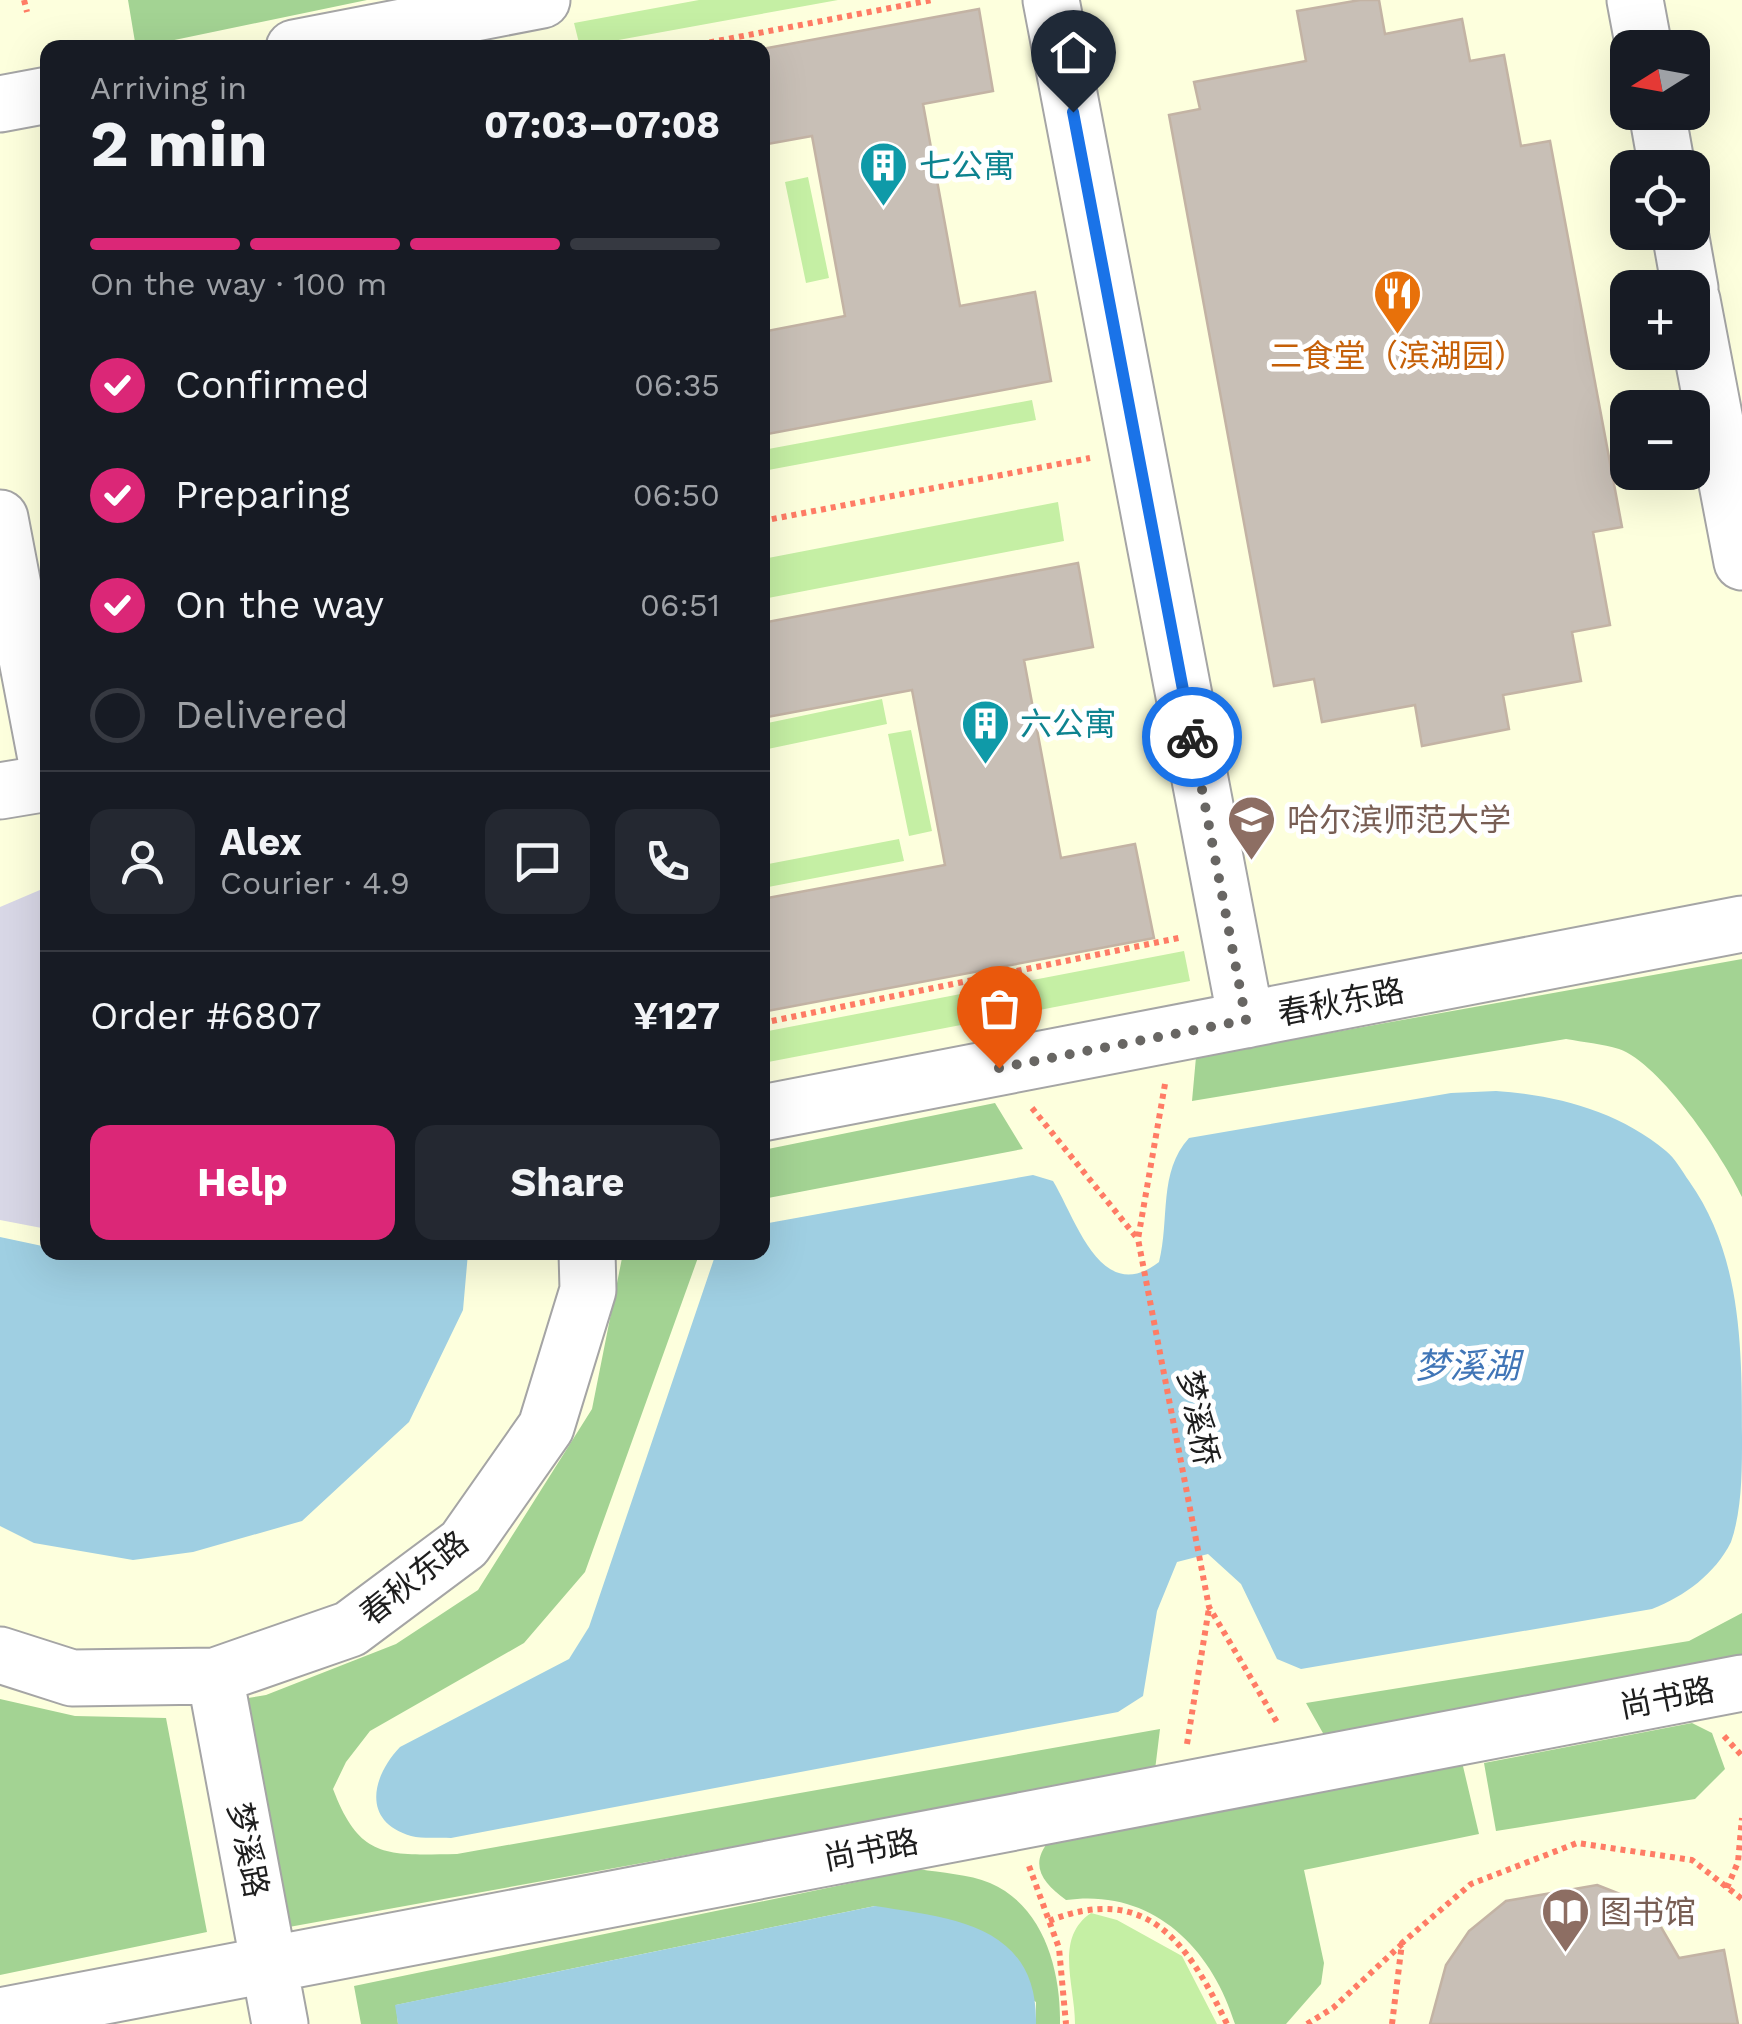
<!DOCTYPE html>
<meta charset="utf-8">
<style>
:root{--surface:#171b24;--page:#242831;--text:#f1f3f6;--muted:#9ea1a6;--line:#363941;--accent:#db2777}
body{margin:0;font-family:"Work Sans","Noto Sans SC",sans-serif;background:var(--page);color:var(--text);height:100vh;display:flex;flex-direction:column;font-size:38px;white-space:nowrap}
*{box-sizing:border-box;margin:0}
p{font-size:32px;color:var(--muted)}
.icon{flex:none;width:55px;height:55px;fill:none;stroke:currentColor;stroke-width:2;stroke-linecap:round;stroke-linejoin:round}
.map{position:relative;flex:1;overflow:hidden}
.side{position:absolute;left:40px;top:40px;width:730px;height:1220px;display:flex;flex-direction:column;background:var(--surface);border-radius:20px;box-shadow:0 10px 40px #0002}
.side>*{flex:none}
.needle{width:65px;rotate:259deg}
.fabs{position:absolute;left:1610px;top:30px;display:grid;gap:20px}
.fabs a{display:grid;place-items:center;width:100px;height:100px;border-radius:20px;background:var(--surface);box-shadow:0 10px 40px #0002;font-size:50px}
.pin{position:absolute;display:grid;place-items:center;width:85px;height:85px;color:#fff;margin:-102px -42px;border-radius:50% 50% 50% 0;rotate:-45deg;box-shadow:0 0 10px #0007}
.pin .icon{rotate:45deg}
.courier{position:absolute;display:grid;place-items:center;width:100px;height:100px;margin:-50px;border:8px solid #1a73e8;border-radius:50%;background:#fff;color:#222;box-shadow:0 2px 12px #0007}
.summary em{font-style:normal;font-weight:700}
.summary div{display:flex;flex-direction:column-reverse}
.summary{display:flex;align-items:center;justify-content:space-between;height:170px;padding:0 50px}
h1{font-size:65px;font-weight:700;line-height:75px}
.bar{display:grid;grid-template-columns:repeat(4,1fr);gap:15px 10px;align-content:center;height:120px;padding:0 50px}
.bar i{height:12px;border-radius:8px;background:var(--line)}
.bar .active{background:var(--accent)}
.bar p{grid-column:span 4}
.line{display:flex;align-items:center;gap:25px;padding:0 50px;border-top:2px solid var(--line)}
.line div{flex:1}
.round{display:grid;place-items:center;flex:none;width:105px;height:105px;border-radius:20px;background:var(--page)}
ol{padding:0 50px;list-style:none}
li{display:flex;align-items:center;gap:30px;height:110px}
li p{margin-inline-start:auto}
li .icon{padding:10px;border-radius:50%;background:var(--accent);color:#fff;stroke-width:4}
li:last-child{color:var(--muted)}
li i{width:55px;height:55px;border:5px solid var(--line);border-radius:50%}
.button{display:flex;gap:20px;margin-top:auto;padding:20px 50px}
.button a{flex:1;height:115px;border-radius:20px;background:var(--accent);color:#fff;font-size:40px;font-weight:700;line-height:115px;text-align:center}
.button a+a{background:var(--page);color:var(--text)}
.map>svg:first-child{display:block}
.education{fill:#fdffdd;fill-rule:evenodd}
.grass{fill:#c5efa4}
.forest{fill:#a3d393}
.plaza{fill:#d8d7e6}
.water{fill:#9fcfe2}
.building{fill:#c8bfb6;stroke:#c3b3a4;stroke-width:2.5}
.lines{fill:none;stroke-linecap:round;stroke-linejoin:round}
.minor-casing{stroke:#a5a5a5;stroke-width:59}
.path{stroke:#ff7c65;stroke-width:6;stroke-dasharray:5 5;stroke-linecap:butt}
.minor{stroke:#fff;stroke-width:55}
.done{stroke:#686663;stroke-width:10;stroke-dasharray:0 18}
.route{stroke:#1a73e8;stroke-width:12}
.labels{text-anchor:middle;stroke-width:10;stroke-linejoin:round;paint-order:stroke}
.culture-label{font-size:32px;fill:#0d838f;stroke:#fff;text-anchor:start}
.food-label{font-size:32px;fill:#c56008;stroke:#fff}
.education-label{font-size:32px;fill:#785e54;stroke:#fff;text-anchor:start}
.street-label{font-size:32px;fill:#1e1e1e;stroke:#fff}
.water-label{font-size:35px;font-style:italic;fill:#4176b7;stroke:#fff}
</style>
<div class="map">
<svg width="1742" height="2024" viewBox="0 0 1742 2024">
<rect width="100%" height="100%" fill="#f0ece3"/>
<!-- education -->
<path class="education" d="M0,0H1742V2024H0ZM48,48H762V1252H48ZM1628,48H1692V112H1628ZM1628,168H1692V232H1628ZM1628,288H1692V352H1628ZM1628,408H1692V472H1628Z"/>
<!-- grass -->
<path class="grass" d="M699,0H838L580,47L574,23Z
M808,177L829,278L806,283L785,182Z
M1032,400L1036,420L763,471V450Z
M1058,502L1064,541L763,599V559Z
M882,699L887,724L763,750V724Z
M911,730L932,831L909,836L888,734Z
M899,839L904,861L763,888V865Z
M1184,951L1190,981L763,1063V1032Z
M1091,1913L1117,1920L1182,1956L1217,2024H1075C1075,1985 1054,1938 1091,1913Z"/>
<!-- forest -->
<path class="forest" d="M128,0H367L136,48Z
M1742,959V1197C1724,1158 1660,1063 1619,1049C1603,1044 1583,1042 1566,1039L1192,1101L1196,1057Z
M995,1103L1023,1149L763,1199V1150Z
M700,1252L585,1572L524,1643L370,1731L346,1762L333,1789C360,1860 387,1855 457,1854L1160,1729L1155,1770L289,1927L242,1699L266,1695L396,1644L478,1590L592,1409L623,1253Z
M1742,1613V1660L1328,1742L1306,1703L1689,1641Z
M0,1699L75,1716L166,1718L207,1932L0,1975Z
M1692,1723L1712,1733L1725,1769L1695,1799L1496,1831L1484,1763Z
M1462,1762L1479,1834L1304,1870L1324,1963L1321,1984L1286,2024H1235C1211,1946 1151,1888 1066,1900C1043,1883 1028,1865 1050,1840Z
M919,1869C941,1873 969,1874 990,1883C1044,1906 1061,1971 1060,2024H1036V2002L875,1906L396,2005L398,2024H361L354,1986Z"/>
<!-- plaza -->
<path class="plaza" d="M47,887V1229L0,1220V907Z"/>
<!-- water -->
<path class="water" d="M1496,1091C1557,1095 1618,1111 1666,1151C1675,1158 1682,1171 1689,1181C1742,1256 1742,1349 1742,1437C1742,1472 1742,1510 1731,1542C1715,1574 1685,1596 1652,1609L1301,1669L1277,1659L1241,1584L1208,1554L1177,1562L1157,1611L1143,1696L1118,1712L451,1838C439,1837 423,1839 411,1836C360,1821 373,1775 400,1747L569,1659L589,1627L716,1253L762,1252L763,1224L1033,1175L1053,1181C1076,1219 1101,1307 1159,1262C1170,1219 1158,1172 1189,1138L1451,1093Z
M0,1237L47,1247L48,1252L468,1253L463,1310L409,1422L302,1521L193,1552L133,1560L34,1543L0,1526Z
M875,1906C951,1918 1038,1924 1036,2024H398L395,2005Z"/>
<!-- building -->
<path class="building" d="M1360,0H1379L1385,34L1462,19L1470,61L1504,55L1521,146L1550,141L1622,527L1593,532L1610,625L1572,632L1581,681L1503,695L1509,729L1422,746L1415,705L1322,722L1314,679L1274,686L1169,115L1200,109L1194,82L1306,61L1297,11Z
M979,9L993,91L923,104L960,306L1035,292L1051,381L762,435V332L845,316L812,136L762,145V49Z
M1078,563L1093,647L1024,660L1061,858L1135,844L1154,938L762,1012V899L945,865L912,690L762,718V623Z
M1597,1885L1633,1899L1661,1927L1679,1958L1724,1950L1738,2024H1430L1446,1965L1469,1931L1506,1901Z"/>
<g class="lines">
<defs>
<path id="minor" d="M1051,0L1246,1020
M1635,0L1644,48
M294,48L542,0
M0,104L48,95
M1657,112L1667,168
M1680,232L1690,288
M1692,300L1742,562
M0,518L48,769
M0,791L48,783
M762,1113L1742,924
M0,1655L72,1678L215,1676L350,1629L464,1544L546,1427L588,1290L587,1252
M215,1676L280,2024
M0,2016L1742,1683"/>
</defs>
<!-- minor casing -->
<use href="#minor" class="minor-casing"/>
<!-- path -->
<path class="path" d="M24,0L27,12
M680,48L932,0
M762,521L1090,458
M762,1023L1183,937
M1165,1084L1138,1239L1209,1607L1278,1724
M1032,1108L1137,1238
M1724,1736L1742,1756
M1187,1744L1209,1608
M1029,1866L1059,1948L1066,2024
M1727,1888L1738,1862L1742,1818
M1049,1921C1147,1882 1188,1943 1227,2024
M1307,2024L1333,2008L1402,1944
M1392,2024L1402,1943L1471,1884L1577,1843L1692,1860L1742,1899"/>
<!-- minor -->
<use href="#minor" class="minor"/>
</g>
<g class="lines">
<!-- done -->
<path class="done" d="M999,1068L1246,1020L1192,737"/>
<!-- route -->
<path class="route" d="M1073,112L1192,737"/>
</g>
<!-- icons -->
<defs>
<symbol id="building-pin" viewBox="-11 -11 22 30"><path d="M0 17L-7.5 6A9.5 9.5 0 1 1 7.5 6Z" fill="#0f9aa8" stroke="#fff"/><path d="M-4-6H4V6H1V3H-1V6H-4ZM-2.5-4.3h1.7v1.8h-1.7ZM.8-4.3h1.7v1.8H.8ZM-2.5-1h1.7V.8h-1.7ZM.8-1h1.7V.8H.8Z" fill="#fff"/></symbol>
<symbol id="restaurant-pin" viewBox="-11 -11 22 30"><path d="M0 17L-7.5 6A9.5 9.5 0 1 1 7.5 6Z" fill="#e8710a" stroke="#fff"/><path d="M-5-6h1v4h1v-4h1v4h1v-4h1v5L-1.5 .5V6h-2V.5L-5-1ZM5-6V6H3V1.5H1.5Q1.5-4 5-6Z" fill="#fff"/></symbol>
<symbol id="university-pin" viewBox="-11 -11 22 30"><path d="M0 17L-7.5 6A9.5 9.5 0 1 1 7.5 6Z" fill="#8d6e63" stroke="#fff"/><path d="M0-5L7-2L0 1L-7-2ZM-4 1L0 2.5L4 1V4Q0 6-4 4Z" fill="#fff"/></symbol>
<symbol id="library-pin" viewBox="-11 -11 22 30"><path d="M0 17L-7.5 6A9.5 9.5 0 1 1 7.5 6Z" fill="#8d6e63" stroke="#fff"/><path d="M-6-4Q-3-5.5-.7-3.5V5Q-3 3-6 4ZM6-4Q3-5.5 .7-3.5V5Q3 3 6 4Z" fill="#fff"/></symbol>
</defs>
<g fill-rule="evenodd">
<use href="#building-pin" x="856" y="138" width="55" height="75"/>
<use href="#restaurant-pin" x="1370" y="266" width="55" height="75"/>
<use href="#building-pin" x="958" y="696" width="55" height="75"/>
<use href="#university-pin" x="1224" y="792" width="55" height="75"/>
<use href="#library-pin" x="1538" y="1884" width="55" height="75"/>
</g>
<g class="labels">
<!-- culture labels -->
<g class="culture-label">
<text x="919" y="177">七公寓</text>
<text x="1020" y="735">六公寓</text>
</g>
<!-- food labels -->
<g class="food-label">
<text x="1398" y="367">二食堂（滨湖园）</text>
</g>
<!-- education labels -->
<g class="education-label">
<text x="1287" y="831">哈尔滨师范大学</text>
<text x="1600" y="1923">图书馆</text>
</g>
<!-- street labels -->
<g class="street-label">
<text transform="translate(1341 1002) rotate(-11)" y="11">春秋东路</text>
<text transform="translate(1198 1418) rotate(79)" y="11">梦溪桥</text>
<text transform="translate(414 1578) rotate(-39)" y="11">春秋东路</text>
<text transform="translate(1667 1698) rotate(-11)" y="11">尚书路</text>
<text transform="translate(248 1850) rotate(79)" y="11">梦溪路</text>
<text transform="translate(871 1850) rotate(-11)" y="11">尚书路</text>
</g>
<!-- water labels -->
<g class="water-label">
<text x="1467" y="1378">梦溪湖</text>
</g>
</g>
</svg>
<div class="fabs">
<a><svg class="needle" viewBox="-14 -14 28 28"><path d="M0-13l5 13h-10z" fill="#e53935"/><path d="M0 13l5-13h-10z" fill="#9ea1a6"/></svg></a>
<a><svg class="icon" aria-label="locate" viewBox="0 0 24 24"><circle cx="12" cy="12" r="6"/><path d="M12 2v4M12 18v4M2 12h4M18 12h4"/></svg></a>
<a>+</a>
<a>−</a>
</div>
<div class="pin" style="left:999px;top:1068px;background:#ea580c"><svg class="icon" aria-label="bag" viewBox="0 0 24 24"><path d="M5 8h14l-1 12H6zM9 8a3 3 0 0 1 6 0"/></svg></div>
<div class="pin" style="left:1073px;top:112px;background:#1f2937"><svg class="icon" aria-label="home" viewBox="0 0 24 24"><path d="M3 11l9-7 9 7M6 9v11h12V9"/></svg></div>
<div class="courier" style="left:1192px;top:737px"><svg class="icon" aria-label="bike" viewBox="0 0 24 24"><circle cx="6" cy="16" r="4"/><circle cx="18" cy="16" r="4"/><path d="M6 16l4-8h5l3 8M10 8l3 8H6M13 5h3"/></svg></div>
<section class="side">
<div class="summary"><div><h1>2 min</h1><p>Arriving in</p></div><em>07:03–07:08</em></div>
<div class="bar"><i class="active"></i><i class="active"></i><i class="active"></i><i></i><p>On the way · 100 m</p></div>
<ol>
<li><svg class="icon" aria-label="check" viewBox="0 0 24 24"><path d="M5 12l5 5 9-10"/></svg>Confirmed<p>06:35</p></li>
<li><svg class="icon" aria-label="check" viewBox="0 0 24 24"><path d="M5 12l5 5 9-10"/></svg>Preparing<p>06:50</p></li>
<li><svg class="icon" aria-label="check" viewBox="0 0 24 24"><path d="M5 12l5 5 9-10"/></svg>On the way<p>06:51</p></li>
<li><i></i>Delivered</li>
</ol>
<div class="line" style="height:180px"><a class="round"><svg class="icon" aria-label="person" viewBox="0 0 24 24"><circle cx="12" cy="8" r="4"/><path d="M4 21q1-7 8-7t8 7"/></svg></a><div><b>Alex</b><p>Courier · 4.9</p></div><a class="round"><svg class="icon" aria-label="chat" viewBox="0 0 24 24"><path d="M4 5h16v11H9l-5 4z"/></svg></a><a class="round"><svg class="icon" aria-label="phone" viewBox="0 0 24 24"><path d="M5 4h4l2 5-3 2q2 4 5 5l2-3 5 2v4C11 20 4 13 5 4z"/></svg></a></div>
<div class="line" style="height:130px"><div>Order #6807</div><b>¥127</b></div>
<div class="button"><a>Help</a><a>Share</a></div>
</section>
</div>
